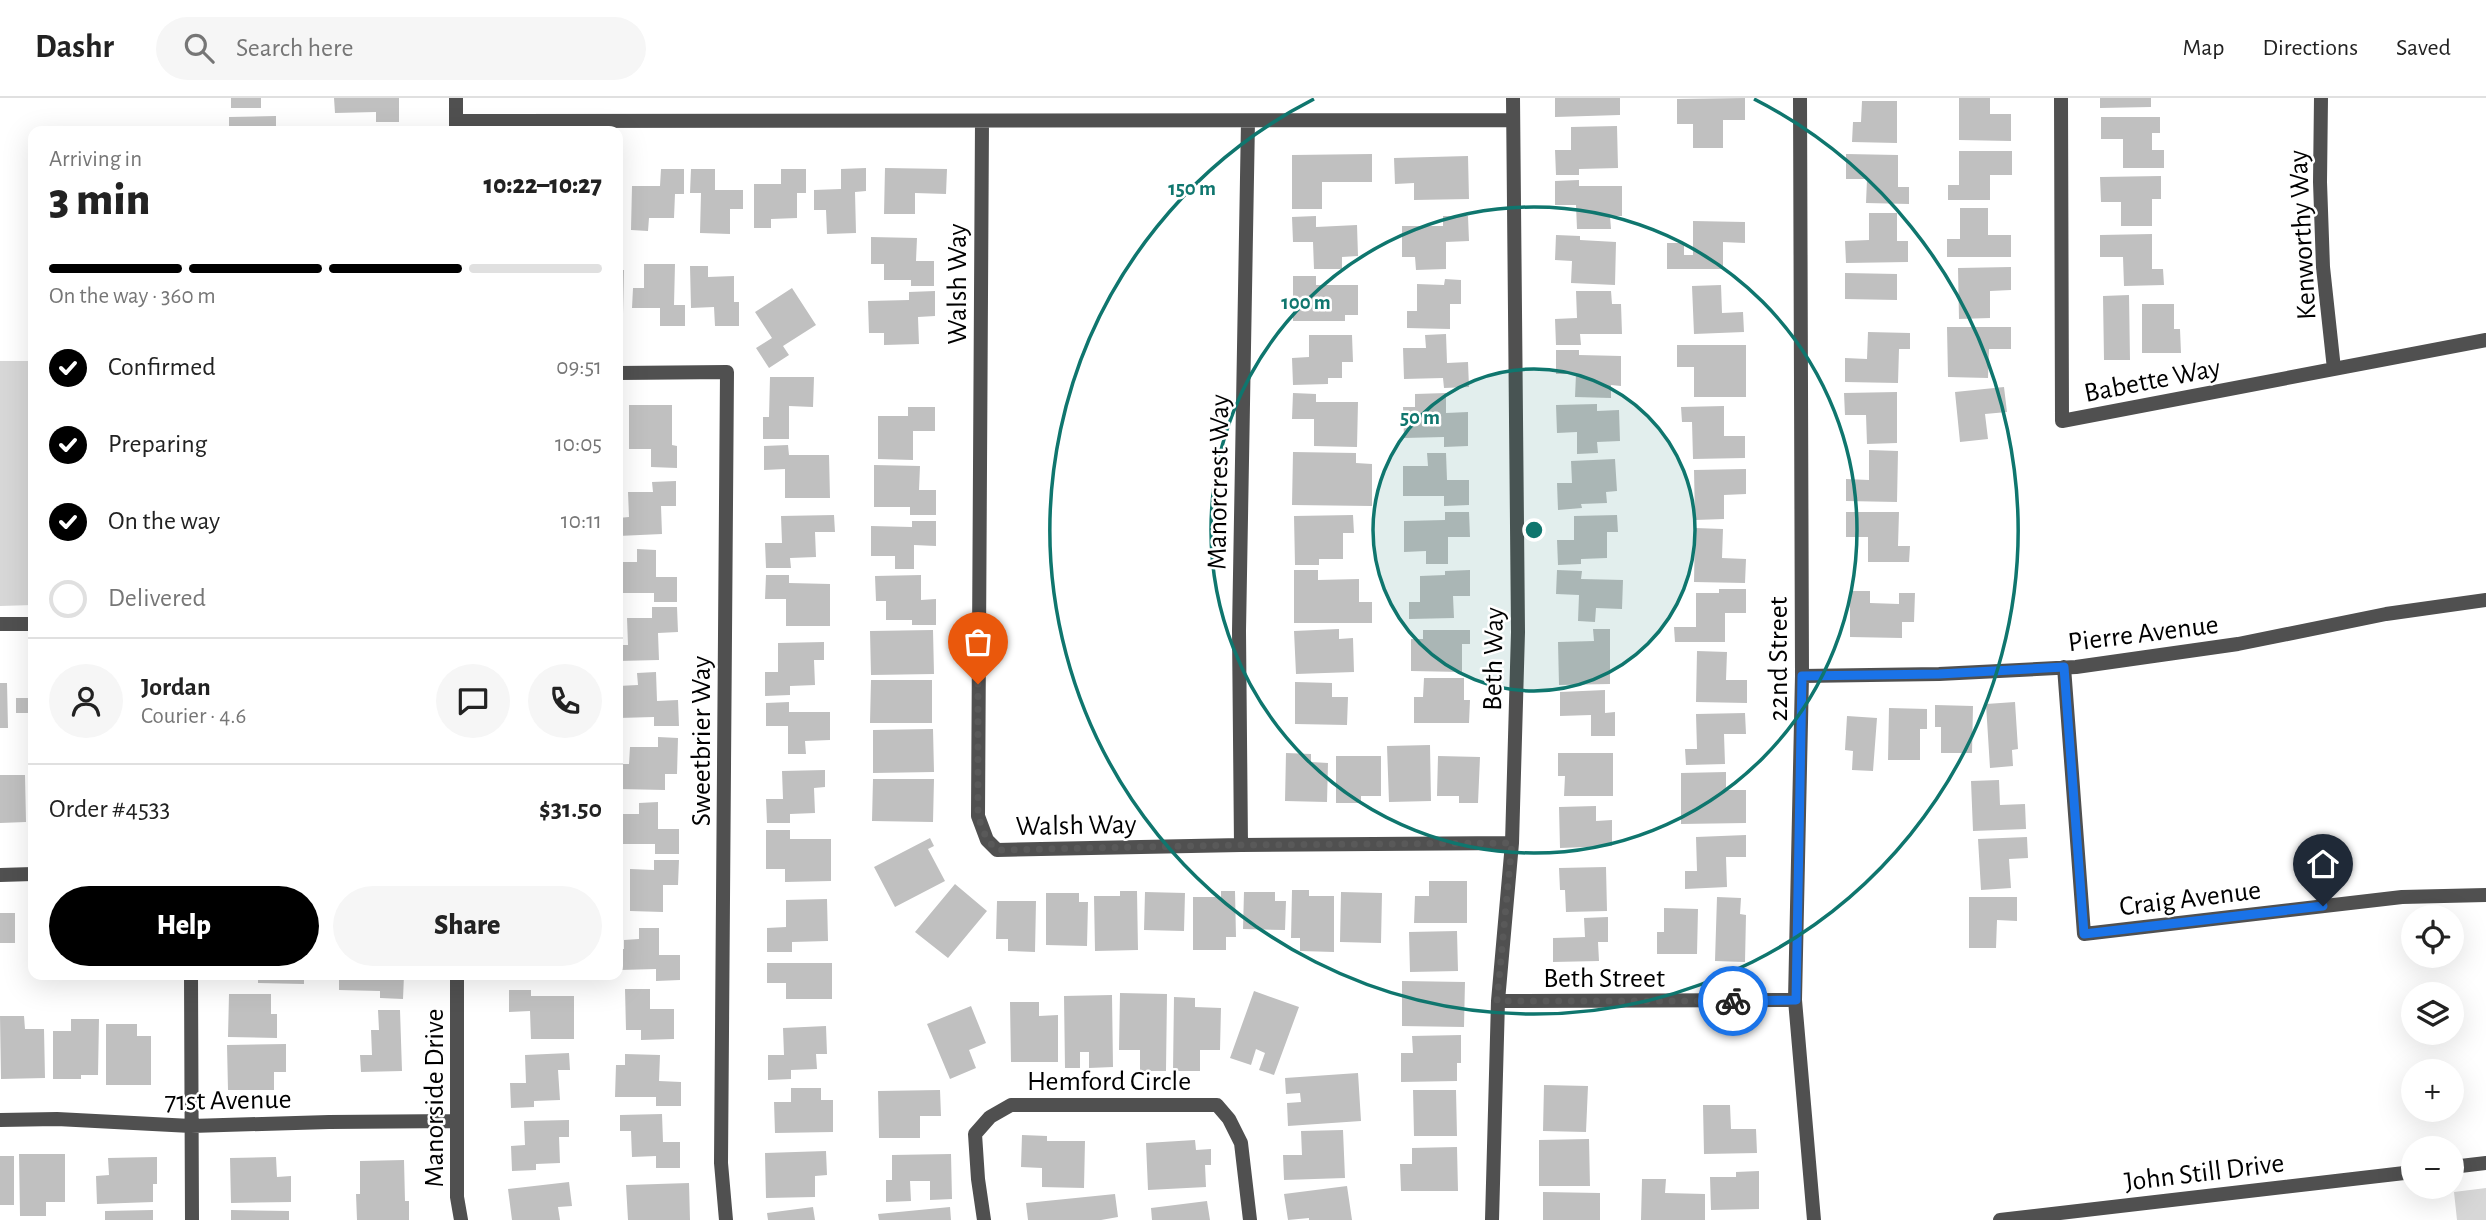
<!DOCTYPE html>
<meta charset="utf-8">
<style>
:root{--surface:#fff;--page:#f6f6f6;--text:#222;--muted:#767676;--line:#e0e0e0;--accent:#000}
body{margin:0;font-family:"Alegreya Sans",sans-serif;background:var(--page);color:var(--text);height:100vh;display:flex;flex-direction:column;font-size:26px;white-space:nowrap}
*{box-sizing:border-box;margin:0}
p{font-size:23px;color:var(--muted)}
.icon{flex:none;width:38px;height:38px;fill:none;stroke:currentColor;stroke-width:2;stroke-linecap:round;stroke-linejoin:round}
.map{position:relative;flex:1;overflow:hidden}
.panel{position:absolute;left:28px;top:28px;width:595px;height:854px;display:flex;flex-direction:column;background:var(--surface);border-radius:14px;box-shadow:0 7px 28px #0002}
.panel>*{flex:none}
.tools{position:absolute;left:2401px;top:807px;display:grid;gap:14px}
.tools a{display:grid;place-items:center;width:63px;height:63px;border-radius:50%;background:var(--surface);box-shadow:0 7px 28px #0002;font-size:35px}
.pin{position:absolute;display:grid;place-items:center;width:60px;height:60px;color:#fff;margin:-72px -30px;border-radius:50% 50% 50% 0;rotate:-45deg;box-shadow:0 0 7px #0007}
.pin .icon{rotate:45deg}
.courier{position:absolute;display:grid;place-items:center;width:70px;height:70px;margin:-35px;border:5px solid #1a73e8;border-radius:50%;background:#fff;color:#222;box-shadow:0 2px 9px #0007}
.overview em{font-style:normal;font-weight:800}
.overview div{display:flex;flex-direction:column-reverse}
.overview{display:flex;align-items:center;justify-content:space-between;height:119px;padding:0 21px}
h1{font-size:46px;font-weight:800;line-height:52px}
.bar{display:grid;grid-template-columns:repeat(4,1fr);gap:10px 7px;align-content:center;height:84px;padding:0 21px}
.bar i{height:9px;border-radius:5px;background:var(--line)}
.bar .on{background:var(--accent)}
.bar p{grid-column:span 4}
.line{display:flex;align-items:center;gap:18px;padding:0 21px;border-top:2px solid var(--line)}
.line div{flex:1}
.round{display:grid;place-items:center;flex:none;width:74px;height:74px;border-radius:37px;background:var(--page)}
ol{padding:0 21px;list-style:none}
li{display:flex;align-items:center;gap:21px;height:77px}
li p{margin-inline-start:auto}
li .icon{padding:7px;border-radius:50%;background:var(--accent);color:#fff;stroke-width:4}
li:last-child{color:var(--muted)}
li i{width:38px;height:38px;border:4px solid var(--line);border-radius:50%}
.action{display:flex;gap:14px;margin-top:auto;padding:14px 21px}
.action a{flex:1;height:80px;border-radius:42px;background:var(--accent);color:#fff;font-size:28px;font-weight:800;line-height:80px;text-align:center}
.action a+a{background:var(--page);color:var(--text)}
header{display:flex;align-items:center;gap:42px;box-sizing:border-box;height:98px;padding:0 35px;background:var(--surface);border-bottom:2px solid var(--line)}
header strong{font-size:33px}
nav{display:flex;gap:38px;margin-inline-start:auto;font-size:24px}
.search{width:490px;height:63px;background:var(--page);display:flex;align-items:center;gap:18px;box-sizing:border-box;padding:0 24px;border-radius:38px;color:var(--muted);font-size:26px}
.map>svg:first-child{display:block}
.green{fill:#d7d7d7}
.building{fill:#c0c0c0}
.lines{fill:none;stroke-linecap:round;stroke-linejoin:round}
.minor{stroke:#505050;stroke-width:14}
.tertiary{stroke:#505050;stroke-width:14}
.done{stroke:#595959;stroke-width:7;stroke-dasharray:0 12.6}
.route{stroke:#1a73e8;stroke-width:9}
.ring{fill:none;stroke:#0f766e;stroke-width:3.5}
.labels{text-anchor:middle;stroke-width:5;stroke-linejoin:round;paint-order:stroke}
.street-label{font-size:28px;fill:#000;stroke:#fff}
.centre{fill:#0f766e;stroke:#fff;stroke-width:3.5}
.ring-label{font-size:21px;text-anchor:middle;font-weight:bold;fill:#0f766e;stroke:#fff;stroke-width:5;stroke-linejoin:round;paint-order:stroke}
</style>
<header>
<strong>Dashr</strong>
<div class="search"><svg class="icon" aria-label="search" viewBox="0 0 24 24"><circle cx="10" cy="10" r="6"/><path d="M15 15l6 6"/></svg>Search here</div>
<nav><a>Map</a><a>Directions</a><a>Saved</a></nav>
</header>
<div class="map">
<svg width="2486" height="1122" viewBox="0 0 2486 1122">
<rect width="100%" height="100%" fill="#fff"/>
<!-- green -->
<path class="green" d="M0,263H33V507L0,508Z
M2486,1090V1122H2457L2454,1094Z"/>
<!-- building -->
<path class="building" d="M231,0H261V10H231Z
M334,0H399V24H376V14L335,15Z
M1555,0H1620V17L1555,19Z
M1745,0V22H1723V50H1693V26H1677V1Z
M1959,0H1990V16H2011V43L1959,42Z
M2100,0H2151V9L2100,10Z
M1862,3H1897V45L1852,44L1853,24H1861Z
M276,18V33H229V19Z
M2101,19H2160V35H2152V52H2164V70H2123V41H2101Z
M1617,28L1618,70L1579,71V77H1556L1555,52H1571V29Z
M1959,53H2012V77H1990V102H1948V87H1959Z
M1372,56V84H1322V111H1292V57Z
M1846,56L1898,57V89H1909V106L1866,105L1867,81H1846Z
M1468,58L1469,101L1414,102V85L1395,86L1394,60Z
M866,70V93L855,94L856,135L827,136L826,112H814V92L841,91V71Z
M885,70L947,71L946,96L915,95V116H884Z
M661,71H684V96H675L674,120H649L648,133L631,132L632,88H660Z
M691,71H715V92H743V111H730V136L700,135L701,95H690Z
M781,71H806V95H797V120L771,121V130H754V86H781Z
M2161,78V101H2152V128H2121V104H2101L2100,79Z
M1579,82V88H1622V118H1610L1611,131H1577L1576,107H1555V83Z
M1960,110H1988V137H2011V159H1947V141H1960Z
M1869,115H1897V143H1908V164L1846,165L1845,143L1869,142Z
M1316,118V129L1357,127L1358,158L1342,159V171H1314L1313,144H1293L1292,119Z
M1443,118H1468L1469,143L1446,144V171L1416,172L1415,159H1402V128H1443Z
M1693,123L1745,124V145L1723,144V171H1667V145H1684V157H1693Z
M2152,136V171H2163L2164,187L2124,188L2123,159H2100V137Z
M1556,137L1580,138V142L1616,144L1615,187L1571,185L1572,163L1555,162Z
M871,139L917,140L916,163H934V188H911V182H884V166H871Z
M644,166H675L674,207H685V228H660V210H632L633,190H644Z
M690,168H708V179L734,178V204H739V228H715L714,209L691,210Z
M2011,169V192L1990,193V220L1959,221L1958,170Z
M618,172H624L623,216H618Z
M1845,175L1897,176V202L1845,201Z
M1293,178H1316V187H1358V217H1345V223H1293Z
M1445,181L1461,182V206H1450V231L1407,230V213H1417V186L1444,187Z
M1721,187L1722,215L1743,214L1744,234L1694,236L1692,188Z
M792,190L816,227L783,248L789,257L769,270L756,250L772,240L755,214Z
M935,193V218L918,219L919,246L884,247V235H869L868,203L909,202V194Z
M1576,193H1611L1612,206H1621L1622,236H1580L1581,247H1556L1555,221L1577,220Z
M2129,197L2130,262H2104L2103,198Z
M2142,206H2174V231H2180L2181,255H2142Z
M1947,229H2011V251H1989L1988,280L1948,279Z
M1868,234L1910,235V251H1899L1898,285L1845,284V260L1867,261Z
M1446,236L1447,265L1468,264L1469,289L1444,290L1443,280L1404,281L1403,250H1426L1425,237Z
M1309,237H1352L1353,264H1342V280H1328V286L1293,287L1292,260L1309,259Z
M1677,247H1746V299H1694V269H1677Z
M1556,252H1579V257L1621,258V288L1611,287V300L1575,299L1576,276H1556Z
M770,279H814L813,309L789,308V341H763V319H769Z
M2004,289L2007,314L1985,316L1988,341L1960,344L1955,294Z
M1897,294V345L1867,346L1866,317H1845L1844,295Z
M1293,295L1316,296V304H1358L1357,349L1314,348V321H1292Z
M1446,295V315L1468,314V348L1444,349V339L1404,340L1403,309H1415V296Z
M1597,306V313L1619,312L1620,343L1597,344L1598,355L1577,356V334L1557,335L1556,307Z
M629,307H672V347L677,348V370L651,369V351H629Z
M1724,308V338H1745V360L1693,361L1692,324H1682L1681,309Z
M908,309H935V333H913V362L878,361V318H908Z
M788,347L789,357H829L830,400H785V371L764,372V348Z
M1869,352L1898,353L1897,404L1846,403V381L1869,382Z
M1293,354L1356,355V365L1372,366V408L1292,407Z
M1427,355H1446L1447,382H1469V407L1444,408V398H1403V368H1428Z
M1615,361L1617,393L1606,394L1607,405L1581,406L1582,410L1558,412L1557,385H1572L1571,363Z
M874,367L920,368L919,392H936V417H910V409H874Z
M1746,371V396L1724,397V421L1695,422L1694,372Z
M676,383V408H661L662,436L618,438V420L629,419L628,394H653L652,384Z
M1445,414H1469L1470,439H1448V466H1426V453L1404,454V423L1445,422Z
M1846,414H1899L1898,448H1910L1909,464H1868V439H1846Z
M834,417L835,434H815L816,459L790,460L791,470H766L765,445H782L781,418Z
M1353,417L1354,435H1343V461H1319V467H1295L1294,418Z
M1617,417L1618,434H1607V460L1581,461V466L1558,467L1557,442H1574V418Z
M912,423H936V448L914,447V471H895V458H871V428L912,429Z
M1695,430L1723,431L1722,460L1746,461L1745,485L1694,484Z
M637,451L656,452V479H677V504H654V495H618V464H637Z
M1294,472H1318V482L1359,481V504H1372V525H1294Z
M1470,472V498H1453L1454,520L1409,521V504H1420V478L1445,477V473Z
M1557,472L1582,473L1581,481L1623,482L1622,511L1596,510L1595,524L1578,523L1579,497L1556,496Z
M766,477H789V485L830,486V528H786V501H765Z
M921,477V502L936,501V527H912V522H886V503H876L875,478Z
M1719,491H1746V515H1725V544H1675L1674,529H1696V495H1719Z
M1850,493H1870V505L1899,506V495H1915L1914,524H1902V540L1850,539Z
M652,509H677L678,534L658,535L659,562L618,563V547H628L627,520H652Z
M1339,531V541L1353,540L1354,574L1296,576L1294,533Z
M1593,531H1610V586L1559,587L1558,544L1594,543Z
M933,532L934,576L871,577L870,533Z
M1423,532H1470V546H1462V574L1411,573V541H1423Z
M824,544V562H814L815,587L790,588V597L765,598V574H778V545Z
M1697,553L1727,554L1726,582H1747V605L1696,604Z
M656,574L657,603L678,602L679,628H654V619L618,620V588L638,587L637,575Z
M1424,580H1464V602H1470L1469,625H1414V599H1423Z
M871,582H932V625H870Z
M1295,584L1332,585V599H1348L1347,627L1295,626Z
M0,585H7L8,630H0Z
M1605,592V615L1615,614V638H1591V617L1560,618V594Z
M16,600H33V615H16Z
M789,604V614H830V642L805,643L806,656H788V628H766V605Z
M2015,604L2018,651L2012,652L2013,668L1990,670L1986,606Z
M1935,607L1973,608L1972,655H1941V629H1935Z
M1889,610L1927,611V631H1920V662H1888Z
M1745,615L1746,636H1724L1725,666L1686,667L1685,651H1697L1696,616Z
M1847,618L1877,620L1873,673L1852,672L1853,653L1845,652Z
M933,631L934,674L873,675V632Z
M658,639L678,640L677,676H665V692L619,691L620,666H629L630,649H658Z
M1430,647L1431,703L1389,704L1387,648Z
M1286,655L1311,656V664L1328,665L1327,704L1285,703Z
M1558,655H1613V698H1564L1565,678H1558Z
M1336,658H1381V698H1361V705H1336Z
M1438,658L1480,659L1478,705H1459V698H1437Z
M825,672V689L814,690L815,715L790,716V725H767L766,701H783L782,673Z
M1726,674V692H1746V725L1681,726V675Z
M0,677H25L26,724L0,725Z
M873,681H934L933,724L872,723Z
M1999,682L2000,707L2025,706L2026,731L1973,733L1971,683Z
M658,704V731H679V756H655V746H618V716H639V705Z
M1596,708V723L1612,722V748L1560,750L1559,709Z
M766,732H790V741H831V783L785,784V771H766Z
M1746,737V759H1726L1727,789L1685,791V773H1697L1696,739Z
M2027,739L2028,760L2009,761L2011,790L1981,792L1978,741Z
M930,740L934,748L928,751L945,783L895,809L874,769Z
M654,762H679L678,787H663V814L630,813V771L654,772Z
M1606,769L1607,813L1566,814L1565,792H1560L1559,770Z
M1429,783H1467V825H1414L1415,798H1429Z
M955,786L987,813L948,860L915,834Z
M1292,792H1309V798H1334V854L1300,853V840H1291Z
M1120,793H1137L1138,852L1095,853L1094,798H1120Z
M1221,793H1235L1236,839H1226V852H1193V799H1221Z
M1145,794L1185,795L1184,833L1144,832Z
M1244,794H1275V803H1286L1285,832L1243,831Z
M1341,794L1382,795L1381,845L1340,844Z
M1046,795H1079V804H1088L1087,848L1046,847Z
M1717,799L1741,800L1740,816L1746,817L1745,864L1715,863Z
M1969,799H2017V823L1997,822L1996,850H1969Z
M827,801L828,843L792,844V854H767V830L786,829V802Z
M997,803H1036L1035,854L1008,853V841H996Z
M1664,810L1698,811L1697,856H1657V834H1664Z
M0,815H15V845H0Z
M1608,819V844H1598L1599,863L1553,864V840L1585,839L1584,820Z
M639,830H659V857H680V882L656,883V871L620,872V851H624V842L639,841Z
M1457,833L1458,873L1410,874L1409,834Z
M767,865H832V901H786V885H767Z
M258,877H304V886L258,885Z
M339,877H404L403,901L380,900V893L339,892Z
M1402,883L1465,884L1464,929L1402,928Z
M625,891H650V911H674V941L641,942V932H626Z
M509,892H531V898H574V941H531L530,913L509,914Z
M1254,893L1299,909L1274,977L1259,972L1265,955L1256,951L1251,967L1230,960Z
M1120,895L1167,896L1166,973H1140V952H1119Z
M229,896H271V916H277V940L228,939Z
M1112,897L1113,969L1089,970V954H1080V970H1065L1064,898Z
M1174,899L1195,900V909L1221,910L1220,952H1200V973H1173Z
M1010,904H1039V918L1058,917V964H1011Z
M971,908L986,945L969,952L976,970L950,981L927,926Z
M378,912H400L402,973L361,974L360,957H372L371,932H379Z
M0,918H24L25,931H44L45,980L1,981Z
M71,921H99L98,977H81V981H53V933H71Z
M106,926H137V938H151V987H106Z
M826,928L827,956H816L817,971L791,972V981L768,982V957H784L783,930Z
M1461,937V965H1457V983L1401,984V955H1413L1412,938Z
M286,946V974H274V992H228L227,947Z
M569,955L570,972H558L560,1002L534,1003V1009L511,1010L510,985H526L525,957Z
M625,956L660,957L659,983L681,984V1008H656V999H615L616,967H625Z
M1358,975L1361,1023L1288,1028L1287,1005L1301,1004L1300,995L1286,996L1285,980Z
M1544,987L1588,988L1586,1034L1543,1033Z
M791,990H821V1002H833V1034L775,1035L774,1004H791Z
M940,992L941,1018H920V1040H879L878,993Z
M1413,992H1456L1457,1038H1414Z
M1703,1007H1730L1731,1031H1756L1757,1055L1704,1056Z
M662,1016L663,1044H680V1070H656V1058L632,1059L631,1033H620V1017Z
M569,1022V1039H559L560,1065L536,1066V1072L512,1073L511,1048L525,1047L524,1023Z
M1343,1032L1345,1080L1284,1082L1283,1057H1302L1301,1033Z
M1022,1037L1047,1038V1043H1085L1084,1090L1042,1089V1070L1021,1069Z
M1589,1041L1590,1088H1539V1042Z
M1195,1042L1196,1052L1211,1051V1067H1205L1206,1089L1148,1092L1146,1045Z
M1457,1049L1458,1093H1401L1400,1066H1412V1050Z
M826,1053L827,1077L815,1078V1099L766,1100L765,1055Z
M19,1056H65V1104H46V1118H20Z
M951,1056L952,1101L930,1102V1083H910L911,1103L886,1104V1082H892V1057Z
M0,1058H14V1107H0Z
M157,1059V1086H153V1104L97,1106L96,1078L109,1077L108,1060Z
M276,1059L277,1079L291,1078V1104L231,1105L230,1060Z
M404,1062L405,1103H409V1122H357L356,1096H360V1063Z
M1759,1073V1111L1711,1112L1710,1079H1736V1074Z
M1642,1081H1666L1665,1095L1705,1096V1122H1641Z
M569,1084L572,1108L558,1109L560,1122H512L508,1091Z
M689,1085L690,1122H628L626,1087Z
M1347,1088L1352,1122H1309V1120L1288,1122L1284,1096Z
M1543,1094L1600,1095V1122H1543Z
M1115,1096L1118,1119L1101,1122H1028L1026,1105Z
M1207,1103L1210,1122H1152L1151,1110Z
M813,1109L815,1122H768L767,1115Z
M950,1109L951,1122H879L878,1116Z
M153,1112V1122H105V1113Z
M231,1112L289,1113V1122H231Z"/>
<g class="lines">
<!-- minor -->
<path class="minor" d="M456,0V33
M1800,0L1802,578L1795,902L1814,1122
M2061,0L2062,323L2486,242
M2321,0L2320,84L2323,169L2334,271
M456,23L1513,22
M982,23L978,718L987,742L997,752L1241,747L1512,745
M618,275L727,274L721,1065L726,1122
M0,526H33
M2064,569L2084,836L2402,799L2486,797
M1802,578L1939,576L2076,569L2238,546L2386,516L2486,502
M1241,747L1239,533L1248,23
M0,777L33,776
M191,877L192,1122
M457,877V1099L461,1122
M1498,903L1795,902
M0,1022L57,1021L191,1028L329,1024L457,1023
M984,1122L978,1081L975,1036L990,1019L1011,1007H1217L1229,1021L1241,1045L1250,1122
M1492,1122L1498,903L1512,745L1518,534L1513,0"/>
<!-- tertiary -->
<path class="tertiary" d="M2452,1069L2486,1065
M2000,1122L2413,1074"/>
</g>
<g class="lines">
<!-- done -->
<path class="done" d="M978,586V718L987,742L997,752L1241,747L1512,745L1497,903H1733"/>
<!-- route -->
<path class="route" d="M1733,903L1796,902L1802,578L1939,576L2064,569L2084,836L2323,808"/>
</g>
<!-- distance rings -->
<circle cx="1534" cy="432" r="161" fill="#0f766e" fill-opacity=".12"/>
<g class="ring">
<circle cx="1534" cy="432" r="161"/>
<circle cx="1534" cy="432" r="323"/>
<path d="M1754 1A484 484 0 1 1 1314 1"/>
</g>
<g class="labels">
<!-- street labels -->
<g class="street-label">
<text transform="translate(2301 137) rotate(-93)" y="10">Kenworthy Way</text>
<text transform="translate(956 186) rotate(-90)" y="10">Walsh Way</text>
<text transform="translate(2152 281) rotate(-11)" y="10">Babette Way</text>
<text transform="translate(1217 384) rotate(-89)" y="10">Manorcrest Way</text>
<text transform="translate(2143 534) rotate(-7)" y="10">Pierre Avenue</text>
<text transform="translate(1492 561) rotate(-89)" y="10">Beth Way</text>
<text transform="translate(1777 561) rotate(-90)" y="10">22nd Street</text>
<text transform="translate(700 643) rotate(-90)" y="10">Sweetbrier Way</text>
<text transform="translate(1076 726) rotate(-1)" y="10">Walsh Way</text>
<text transform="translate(2190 799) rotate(-7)" y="10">Craig Avenue</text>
<text x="1604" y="889">Beth Street</text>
<text x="1109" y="992">Hemford Circle</text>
<text transform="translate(433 1000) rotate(-90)" y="10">Manorside Drive</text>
<text transform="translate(228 1001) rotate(-1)" y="10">71st Avenue</text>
<text transform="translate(2204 1073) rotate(-7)" y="10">John Still Drive</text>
</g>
</g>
<circle cx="1534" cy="432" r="10" class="centre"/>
<g class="ring-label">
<text x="1192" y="97">150 m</text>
<text x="1306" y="211">100 m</text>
<text x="1420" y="326">50 m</text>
</g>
</svg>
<div class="tools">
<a><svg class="icon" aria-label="locate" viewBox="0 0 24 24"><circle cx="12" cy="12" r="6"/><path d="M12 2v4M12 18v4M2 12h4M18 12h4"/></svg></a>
<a><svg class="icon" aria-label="layers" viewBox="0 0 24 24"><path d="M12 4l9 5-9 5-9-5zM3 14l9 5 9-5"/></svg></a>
<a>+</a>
<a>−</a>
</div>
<div class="pin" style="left:978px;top:586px;background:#ea580c"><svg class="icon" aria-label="bag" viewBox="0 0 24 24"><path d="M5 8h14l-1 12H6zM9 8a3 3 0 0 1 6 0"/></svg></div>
<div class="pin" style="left:2323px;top:808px;background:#1f2937"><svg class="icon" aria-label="home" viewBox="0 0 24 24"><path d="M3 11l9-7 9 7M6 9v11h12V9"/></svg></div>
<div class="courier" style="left:1733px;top:903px"><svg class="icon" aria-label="bike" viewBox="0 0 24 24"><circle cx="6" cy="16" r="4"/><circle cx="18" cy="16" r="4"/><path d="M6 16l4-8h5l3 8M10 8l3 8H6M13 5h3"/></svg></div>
<section class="panel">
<div class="overview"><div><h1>3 min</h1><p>Arriving in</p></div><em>10:22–10:27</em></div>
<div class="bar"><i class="on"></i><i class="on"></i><i class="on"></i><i></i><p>On the way · 360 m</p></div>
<ol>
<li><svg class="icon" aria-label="check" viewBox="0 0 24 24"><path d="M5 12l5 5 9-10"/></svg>Confirmed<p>09:51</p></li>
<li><svg class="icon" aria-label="check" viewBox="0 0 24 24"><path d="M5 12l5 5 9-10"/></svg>Preparing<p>10:05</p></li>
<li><svg class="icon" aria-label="check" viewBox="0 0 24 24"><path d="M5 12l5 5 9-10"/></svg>On the way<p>10:11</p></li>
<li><i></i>Delivered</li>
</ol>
<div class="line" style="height:126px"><a class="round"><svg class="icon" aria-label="person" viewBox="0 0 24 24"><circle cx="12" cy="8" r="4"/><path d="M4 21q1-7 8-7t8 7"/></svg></a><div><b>Jordan</b><p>Courier · 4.6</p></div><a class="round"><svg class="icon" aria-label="chat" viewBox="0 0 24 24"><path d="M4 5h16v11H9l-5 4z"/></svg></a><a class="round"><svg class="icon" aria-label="phone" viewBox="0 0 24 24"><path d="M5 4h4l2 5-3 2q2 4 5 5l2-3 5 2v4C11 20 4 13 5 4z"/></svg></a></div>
<div class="line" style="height:91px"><div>Order #4533</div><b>$31.50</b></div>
<div class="action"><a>Help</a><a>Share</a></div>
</section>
</div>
